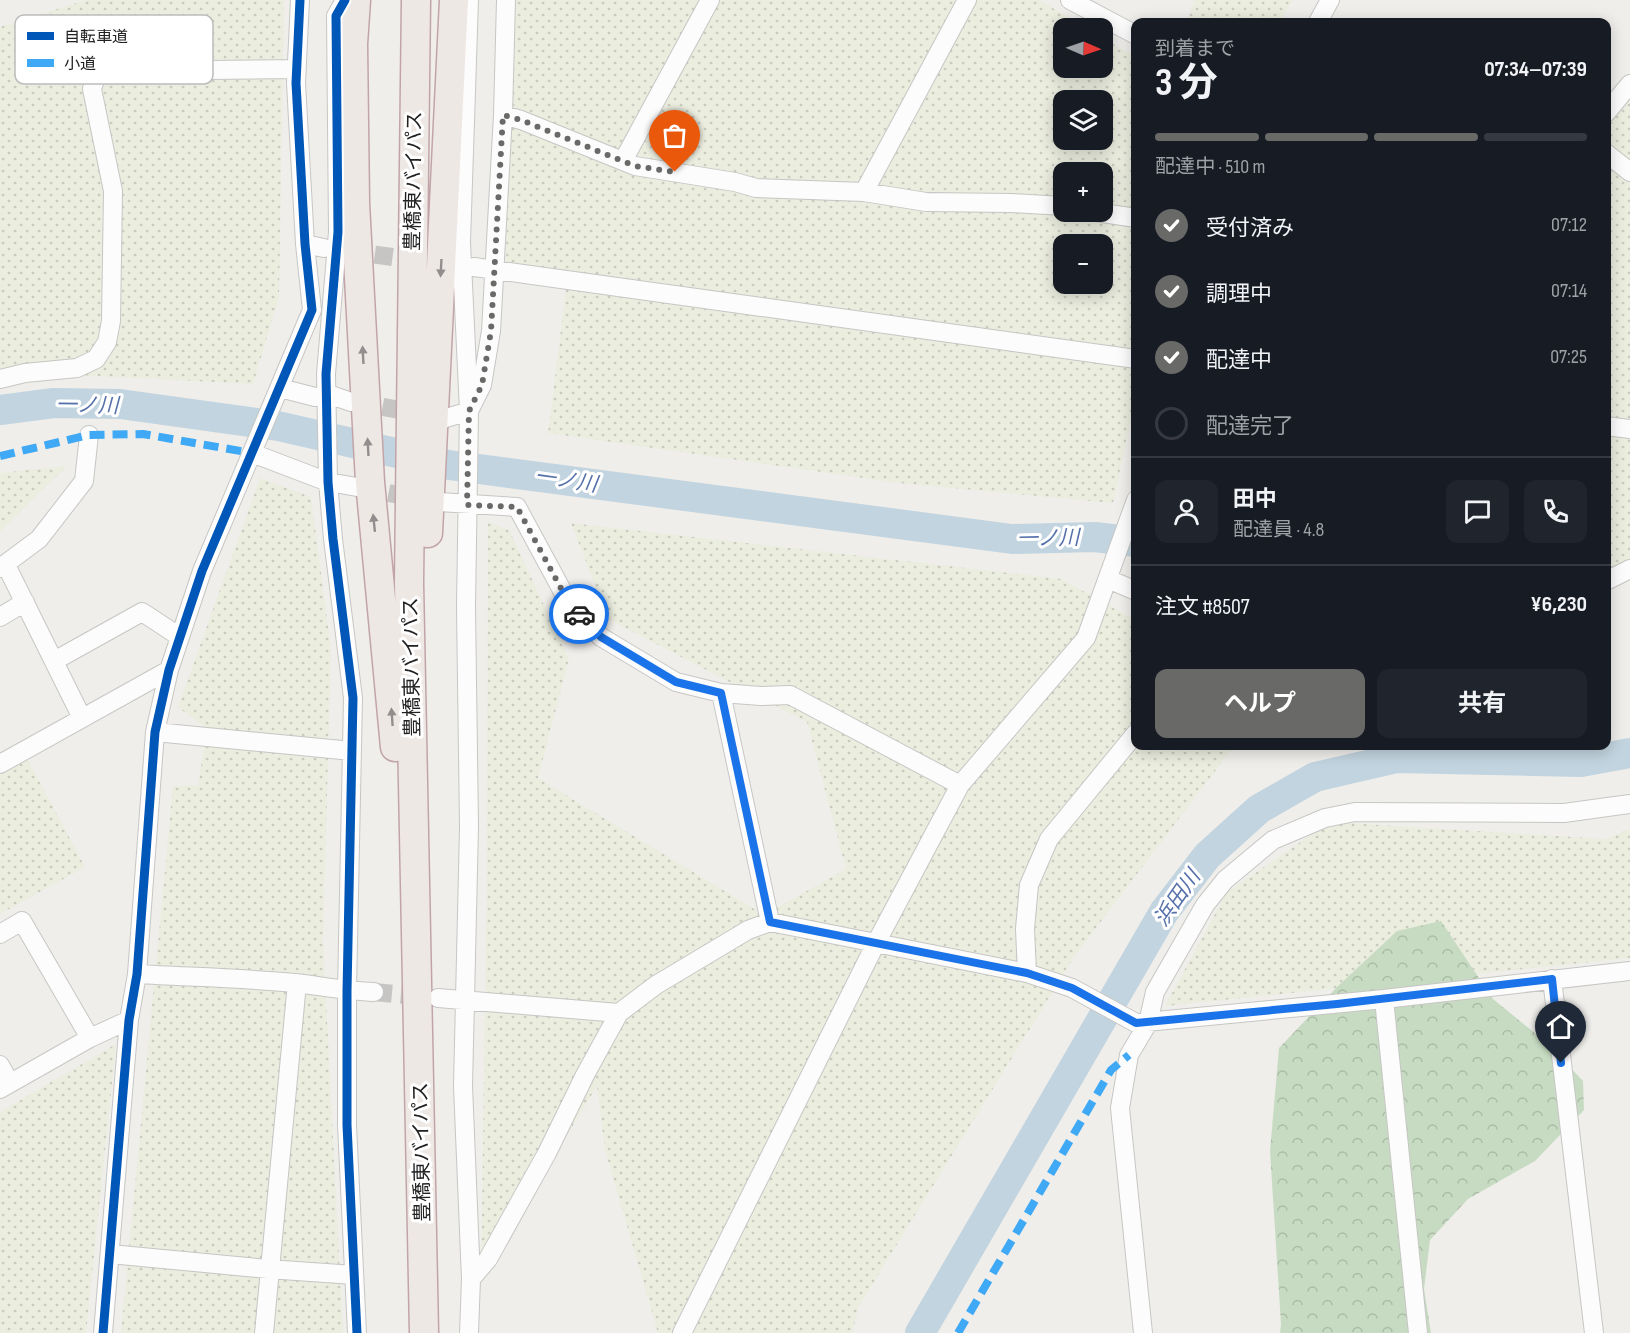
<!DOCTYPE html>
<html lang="ja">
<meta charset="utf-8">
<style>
:root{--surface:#171b24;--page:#20242c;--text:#f1f3f6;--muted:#9ea1a6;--line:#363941;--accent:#696968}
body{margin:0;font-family:"Sofia Sans Condensed","Noto Sans JP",sans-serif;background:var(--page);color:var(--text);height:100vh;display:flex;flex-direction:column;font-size:22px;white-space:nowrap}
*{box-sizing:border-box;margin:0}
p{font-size:20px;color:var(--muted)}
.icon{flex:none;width:33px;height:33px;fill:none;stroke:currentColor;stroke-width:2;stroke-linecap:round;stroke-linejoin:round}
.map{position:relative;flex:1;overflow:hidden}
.side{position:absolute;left:1131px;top:18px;width:480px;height:732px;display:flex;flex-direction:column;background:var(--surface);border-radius:12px;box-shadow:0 3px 15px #0003}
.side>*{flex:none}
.needle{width:39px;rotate:92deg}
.controls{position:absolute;left:1053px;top:18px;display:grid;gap:12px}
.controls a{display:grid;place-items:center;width:60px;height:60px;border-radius:12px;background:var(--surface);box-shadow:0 3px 15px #0003;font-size:30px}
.pin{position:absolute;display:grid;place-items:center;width:51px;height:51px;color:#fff;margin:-62px -26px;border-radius:50% 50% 50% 0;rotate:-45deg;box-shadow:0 0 6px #0007}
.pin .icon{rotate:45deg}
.courier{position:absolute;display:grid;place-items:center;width:60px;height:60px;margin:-30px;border:4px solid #1a73e8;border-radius:50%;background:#fff;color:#222;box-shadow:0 2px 8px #0007}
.headline em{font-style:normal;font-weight:700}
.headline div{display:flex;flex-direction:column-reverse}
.headline{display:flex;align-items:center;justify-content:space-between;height:102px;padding:0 24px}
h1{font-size:39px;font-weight:700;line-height:45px}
.bar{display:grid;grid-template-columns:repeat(4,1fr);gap:9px 6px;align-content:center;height:72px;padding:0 24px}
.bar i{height:8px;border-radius:4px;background:var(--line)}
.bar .on{background:var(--accent)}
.bar p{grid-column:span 4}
.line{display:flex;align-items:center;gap:15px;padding:0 24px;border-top:2px solid var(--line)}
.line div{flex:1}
.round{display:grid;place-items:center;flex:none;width:63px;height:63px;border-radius:12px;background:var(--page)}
ol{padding:0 24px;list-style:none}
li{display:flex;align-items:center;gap:18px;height:66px}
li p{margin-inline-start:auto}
li .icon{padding:6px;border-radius:50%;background:var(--accent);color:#fff;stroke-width:4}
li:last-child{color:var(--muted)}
li i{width:33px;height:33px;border:3px solid var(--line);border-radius:50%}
.button{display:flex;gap:12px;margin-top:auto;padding:12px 24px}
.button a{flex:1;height:69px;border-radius:12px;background:var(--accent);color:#fff;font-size:24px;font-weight:700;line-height:69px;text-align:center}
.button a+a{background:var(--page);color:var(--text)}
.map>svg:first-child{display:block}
.farmland{fill:url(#farmland-dots);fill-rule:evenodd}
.forest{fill:url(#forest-crowns)}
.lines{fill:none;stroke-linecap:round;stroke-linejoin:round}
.river{stroke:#c2d4df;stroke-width:30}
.minor-tunnel{stroke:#c6c5c3;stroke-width:18;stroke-dasharray:18 9;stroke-linecap:butt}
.minor-casing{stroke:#c6c6c4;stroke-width:20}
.trunk-casing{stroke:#c2a4a8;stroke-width:31}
.minor{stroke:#fdfcfc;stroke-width:18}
.trunk{stroke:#eee8e5;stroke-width:28}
.quiet{stroke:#3fa9f5;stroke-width:8;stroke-dasharray:15 8;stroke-linecap:butt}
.cycleway-casing{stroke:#fff;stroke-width:13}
.cycleway{stroke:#0057b8;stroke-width:9}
.oneway{fill:#928e8d}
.done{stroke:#696968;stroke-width:6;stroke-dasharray:0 10.8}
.route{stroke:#1a73e8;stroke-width:8}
.labels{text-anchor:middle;stroke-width:6;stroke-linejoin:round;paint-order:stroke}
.street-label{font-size:20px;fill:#212121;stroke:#fff}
.water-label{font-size:21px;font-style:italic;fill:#5571aa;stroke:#fff}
.key{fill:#fff;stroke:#bcbcbc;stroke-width:1.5}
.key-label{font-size:16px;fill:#212121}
</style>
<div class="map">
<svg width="1630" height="1333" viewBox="0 0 1630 1333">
<defs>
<pattern id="farmland-dots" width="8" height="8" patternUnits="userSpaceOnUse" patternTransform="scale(1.5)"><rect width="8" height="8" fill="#ebeddf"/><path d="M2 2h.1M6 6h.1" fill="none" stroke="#c9cbbf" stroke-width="1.8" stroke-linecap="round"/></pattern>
<pattern id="forest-crowns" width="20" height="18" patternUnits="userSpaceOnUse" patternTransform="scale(1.5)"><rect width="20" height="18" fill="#c7dbc2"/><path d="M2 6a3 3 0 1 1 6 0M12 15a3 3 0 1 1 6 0" fill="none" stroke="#abbca6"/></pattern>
</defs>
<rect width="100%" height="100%" fill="#efeeeb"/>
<!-- farmland -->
<path class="farmland" d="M86,0H284L279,297L253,384L0,371V27Z
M508,0H1039L1087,28H1064V68H1102L1103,37L1135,57L1136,394L1113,503L899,483L548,433L566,289L506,278ZM1064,100H1102V140H1064ZM1064,172H1102V212H1064ZM1064,244H1102V284H1064Z
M1194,0H1293L1279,22H1187Z
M1630,88V564L1607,577L1606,116Z
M67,466L0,531V473Z
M260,478L311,497L331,649L323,941L343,1333H121L173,786L198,785L207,729L178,707Z
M488,522L509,530L569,659L538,778L764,915L846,869L807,722L608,619L571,523L1061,579L1135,620L1136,746H1234L1074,957L859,1306L852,1333H658L605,1150L597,1086L481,1277L487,872Z
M28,760L85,867L0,914V772Z
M1330,822L1606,839L1630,829V958L1165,1006L1227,892Z
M116,1044L86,1333H0V1112Z"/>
<!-- forest -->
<path class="forest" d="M1441,921L1493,999L1547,1043L1583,1081L1584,1110L1535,1161L1468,1199L1430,1240L1424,1289L1431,1333H1280L1281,1324L1270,1151L1279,1048L1337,987L1397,931Z"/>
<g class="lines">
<!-- river -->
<path class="river" d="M0,410L54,403L120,404L278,426L449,465L1012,539L1095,537L1136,542
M920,1333L1164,912L1207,856L1259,809L1315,777L1397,758L1581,762L1630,753"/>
<!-- minor-tunnel -->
<path class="minor-tunnel" d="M348,251L422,261
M356,402L421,414
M362,488L420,499
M374,992L427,997"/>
<defs>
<path id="minor" d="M345,0L336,16L338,232L326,374L328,482L333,539L353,698L347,991V1125L357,1333
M1070,0L1136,35
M1318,22L1330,0
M1606,113L1630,84
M503,115L521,120L635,166L735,182L756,188L864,192L926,202L1011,203L1064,206
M1606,153L1630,172
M623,161L710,0
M864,192L967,0
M1096,212L1136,218
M305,244L324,248
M474,267L1136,359
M0,379L25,373L77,368L96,359L107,342L111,321L113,191L92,89L96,77L110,71L297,69
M280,388L315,397L328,394L351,402
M443,419L469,411L482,385L491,331L503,115L506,0
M1606,426L1630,429
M252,453L328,482L357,487
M1136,500L1086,638L960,785L876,943L1027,973L1072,988L1136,1023L1384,999L1630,971
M439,502L517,507L570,605L601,637L676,682L721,693L761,696L790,695L960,785
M6,565L82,718
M0,568L39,539L84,481L89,435
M1108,579L1136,591
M1606,581L1630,569
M0,617L25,602
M54,661L142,612L180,637
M721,693L770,922
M155,732L352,751
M0,764L169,670
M0,934L22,921L90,1038
M1027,973L1025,929L1029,885L1049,839L1136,733
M137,974C189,977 242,978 295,983C321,986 347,991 374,992
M1552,979L1594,1333
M438,998L619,1013
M1384,999L1418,1333
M0,1065L10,1083
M0,1089L90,1038L129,1020
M110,1254L268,1269L354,1275
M471,1279L488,1259L547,1153L585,1075L619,1013L656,985L748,930L770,922L876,943L682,1333
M103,1333L129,1020L137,974L155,732L169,670L202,571L312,310L305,244L296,83L300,0
M264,1333L297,983
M469,1333L471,1279L463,1086L469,827L466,607L469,411L461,242L469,0
M1143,1333L1120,1108L1129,1055L1148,1023L1155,992L1205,905L1225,880L1273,840L1325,818L1355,812L1564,813L1630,804"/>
<path id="trunk" d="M356,0L353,44L355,203L370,482L395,747
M416,0L409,583L424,1333
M428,533L454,0"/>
</defs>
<!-- minor casing -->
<use href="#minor" class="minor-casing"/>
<!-- trunk casing -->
<use href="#trunk" class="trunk-casing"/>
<!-- minor -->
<use href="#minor" class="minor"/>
<!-- trunk -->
<use href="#trunk" class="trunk"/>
<!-- quiet -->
<path class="quiet" d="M0,456L89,435L143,434L252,453
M958,1333L1111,1070L1129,1055"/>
<defs>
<path id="cycleway" d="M345,0L336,16L338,232L326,374L328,482L333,539L353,698L347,991V1125L357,1333
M103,1333L129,1020L137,974L155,732L169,670L202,571L312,310L305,244L296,83L300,0"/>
</defs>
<!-- cycleway casing -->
<use href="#cycleway" class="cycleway-casing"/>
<!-- cycleway -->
<use href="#cycleway" class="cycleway"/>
</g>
<!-- one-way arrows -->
<defs><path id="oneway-solid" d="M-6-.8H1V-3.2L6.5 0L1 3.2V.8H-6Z" transform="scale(1.5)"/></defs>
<g class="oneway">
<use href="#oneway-solid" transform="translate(441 268) rotate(93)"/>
<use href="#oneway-solid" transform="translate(363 355) rotate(-93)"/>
<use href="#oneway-solid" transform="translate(368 447) rotate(-93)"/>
<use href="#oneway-solid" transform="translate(374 523) rotate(-96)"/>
<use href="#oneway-solid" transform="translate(392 717) rotate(-94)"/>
</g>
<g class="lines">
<!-- done -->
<path class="done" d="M579,614L570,605L517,507L467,505L469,411L482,385L491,331L503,115L521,120L635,166L675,172"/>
<!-- route -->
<path class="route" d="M579,614L601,637L676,682L721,693L770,922L1027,973L1072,988L1136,1023L1337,1004L1552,979L1561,1063"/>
</g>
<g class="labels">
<!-- street labels -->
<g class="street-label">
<text transform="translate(413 181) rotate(-89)" y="7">豊橋東バイパス</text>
<text transform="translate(411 667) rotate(-91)" y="7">豊橋東バイパス</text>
<text transform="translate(421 1152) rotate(-91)" y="7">豊橋東バイパス</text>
</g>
<!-- water labels -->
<g class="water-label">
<text transform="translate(87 405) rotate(1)" y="7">一ノ川</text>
<text transform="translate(566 480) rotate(8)" y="7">一ノ川</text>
<text transform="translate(1048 538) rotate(-1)" y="7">一ノ川</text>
<text transform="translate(1177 898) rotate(-55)" y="7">浜田川</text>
</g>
</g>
<!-- legend -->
<rect x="15" y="15" width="198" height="69" rx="9" class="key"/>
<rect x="27" y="32" width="27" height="8" fill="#0057b8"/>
<rect x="27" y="59" width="27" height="8" fill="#3fa9f5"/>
<g class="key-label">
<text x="64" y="42">自転車道</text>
<text x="64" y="69">小道</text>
</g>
</svg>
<div class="controls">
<a><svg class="needle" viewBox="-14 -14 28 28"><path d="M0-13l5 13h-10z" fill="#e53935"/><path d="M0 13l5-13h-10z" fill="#9ea1a6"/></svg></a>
<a><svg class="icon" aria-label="layers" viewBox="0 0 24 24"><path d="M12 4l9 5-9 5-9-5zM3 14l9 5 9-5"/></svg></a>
<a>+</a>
<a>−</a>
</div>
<div class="pin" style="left:675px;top:172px;background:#ea580c"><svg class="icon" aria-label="bag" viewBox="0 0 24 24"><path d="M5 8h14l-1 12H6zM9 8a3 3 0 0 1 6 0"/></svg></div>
<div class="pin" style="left:1561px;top:1063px;background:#1f2937"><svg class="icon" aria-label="home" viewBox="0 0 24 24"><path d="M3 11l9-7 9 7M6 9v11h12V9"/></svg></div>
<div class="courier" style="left:579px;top:614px"><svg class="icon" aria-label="car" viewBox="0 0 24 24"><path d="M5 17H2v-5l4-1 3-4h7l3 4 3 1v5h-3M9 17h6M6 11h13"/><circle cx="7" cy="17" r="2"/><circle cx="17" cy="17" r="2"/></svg></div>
<section class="side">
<div class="headline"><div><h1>3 分</h1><p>到着まで</p></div><em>07:34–07:39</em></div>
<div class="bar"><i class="on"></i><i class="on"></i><i class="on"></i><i></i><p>配達中 · 510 m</p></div>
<ol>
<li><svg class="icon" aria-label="check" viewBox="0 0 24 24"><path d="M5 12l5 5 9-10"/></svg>受付済み<p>07:12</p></li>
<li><svg class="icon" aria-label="check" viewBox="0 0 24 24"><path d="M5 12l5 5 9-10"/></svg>調理中<p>07:14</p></li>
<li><svg class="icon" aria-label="check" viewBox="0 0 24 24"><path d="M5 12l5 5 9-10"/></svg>配達中<p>07:25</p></li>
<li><i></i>配達完了</li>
</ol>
<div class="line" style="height:108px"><a class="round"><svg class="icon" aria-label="person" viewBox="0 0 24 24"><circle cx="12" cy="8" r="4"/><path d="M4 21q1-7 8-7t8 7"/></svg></a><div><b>田中</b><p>配達員 · 4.8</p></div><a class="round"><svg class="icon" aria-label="chat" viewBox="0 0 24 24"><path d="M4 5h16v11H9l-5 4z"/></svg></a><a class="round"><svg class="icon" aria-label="phone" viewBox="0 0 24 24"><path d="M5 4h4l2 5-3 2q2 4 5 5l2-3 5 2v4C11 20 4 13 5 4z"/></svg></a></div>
<div class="line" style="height:78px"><div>注文 #8507</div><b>¥6,230</b></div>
<div class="button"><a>ヘルプ</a><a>共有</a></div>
</section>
</div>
